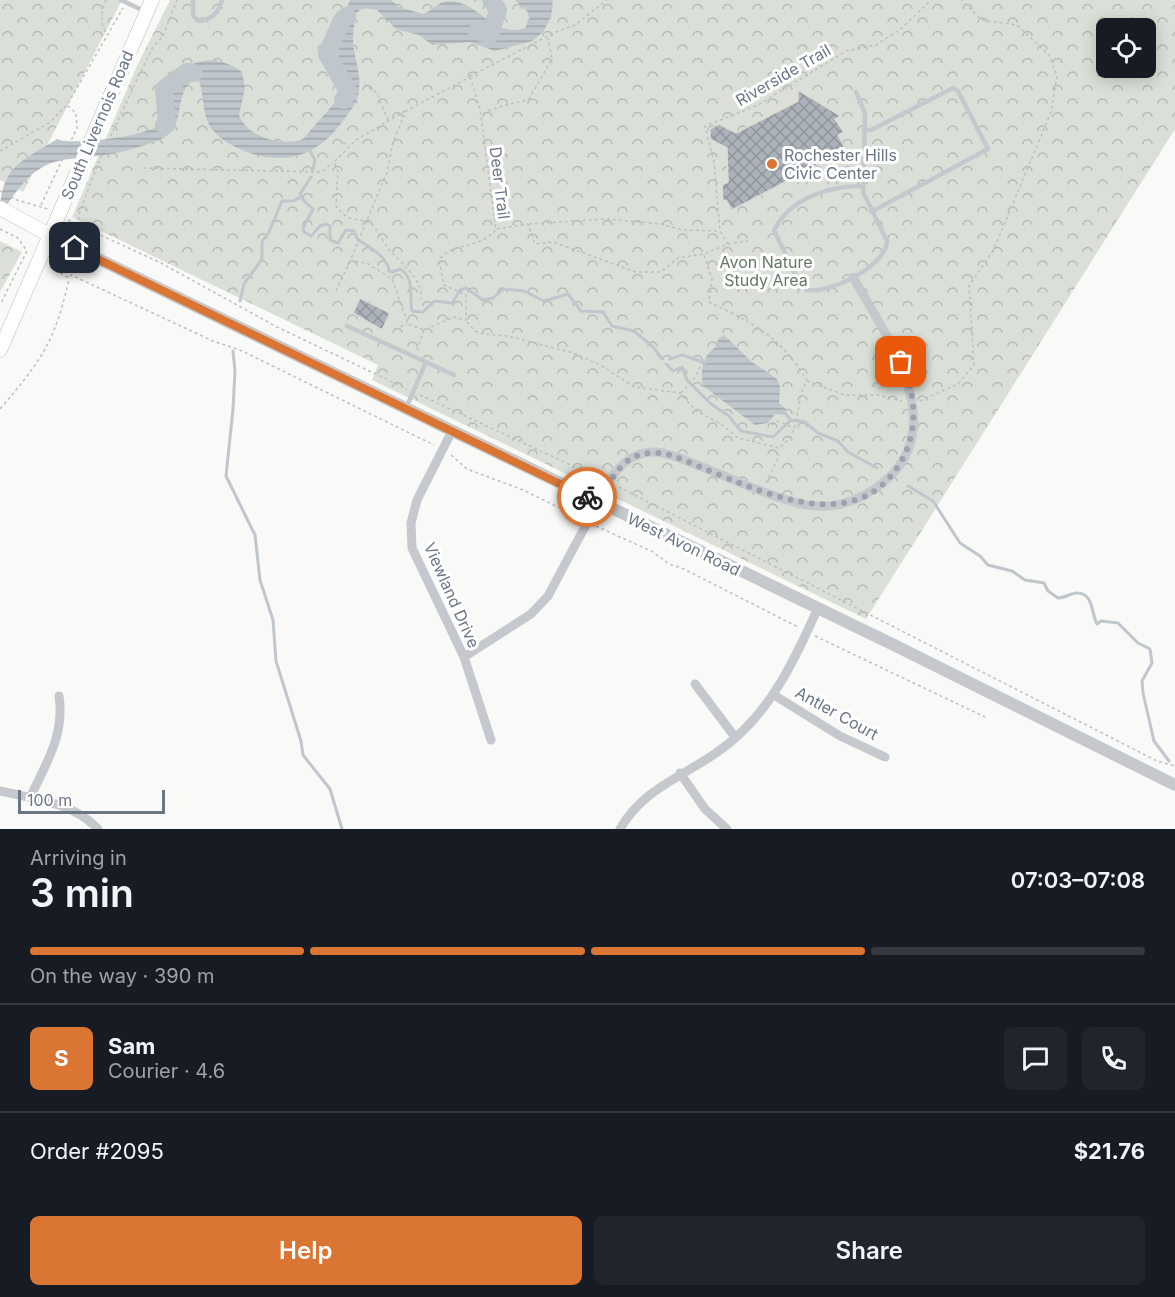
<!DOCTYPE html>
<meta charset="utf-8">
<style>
:root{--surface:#171b24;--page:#20242c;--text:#f1f3f6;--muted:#9ea1a6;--line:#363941;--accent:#db7534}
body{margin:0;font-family:Inter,sans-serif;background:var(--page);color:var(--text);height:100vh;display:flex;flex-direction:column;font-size:22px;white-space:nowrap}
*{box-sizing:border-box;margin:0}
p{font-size:20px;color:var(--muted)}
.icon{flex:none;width:33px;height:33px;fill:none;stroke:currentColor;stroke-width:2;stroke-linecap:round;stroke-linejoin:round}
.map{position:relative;height:829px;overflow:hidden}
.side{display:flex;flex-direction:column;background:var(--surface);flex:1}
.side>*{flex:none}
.fabs{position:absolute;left:1096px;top:18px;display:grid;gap:12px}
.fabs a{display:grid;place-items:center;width:60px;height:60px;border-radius:9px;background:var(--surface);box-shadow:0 3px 15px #0003;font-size:30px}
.scale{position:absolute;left:18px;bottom:15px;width:147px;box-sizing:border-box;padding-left:6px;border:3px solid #6a7586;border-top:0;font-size:16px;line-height:21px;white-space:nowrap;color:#6a7586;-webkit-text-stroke:4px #fff;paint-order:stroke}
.pin{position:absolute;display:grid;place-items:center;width:51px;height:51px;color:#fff;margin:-26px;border-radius:12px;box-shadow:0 3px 9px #0006}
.courier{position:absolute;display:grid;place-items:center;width:60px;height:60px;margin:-30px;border:4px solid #db7534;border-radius:50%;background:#fff;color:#222;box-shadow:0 2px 8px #0007}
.headline em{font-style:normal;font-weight:600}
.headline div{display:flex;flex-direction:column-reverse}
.headline{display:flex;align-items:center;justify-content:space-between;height:102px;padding:0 30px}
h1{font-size:39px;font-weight:600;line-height:45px}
.bar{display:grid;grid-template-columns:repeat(4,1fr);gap:9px 6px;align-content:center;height:72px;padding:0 30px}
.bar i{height:8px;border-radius:4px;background:var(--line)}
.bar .on{background:var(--accent)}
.bar p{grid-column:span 4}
.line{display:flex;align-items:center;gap:15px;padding:0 30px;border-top:2px solid var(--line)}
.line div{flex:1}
.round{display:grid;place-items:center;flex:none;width:63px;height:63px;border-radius:9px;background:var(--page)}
.cta{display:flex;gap:12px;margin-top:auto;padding:12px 30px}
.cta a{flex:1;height:69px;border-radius:9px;background:var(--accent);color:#fff;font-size:24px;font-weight:600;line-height:69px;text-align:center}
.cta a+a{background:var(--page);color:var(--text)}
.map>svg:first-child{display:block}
.park{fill:url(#park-crowns);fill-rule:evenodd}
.water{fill:url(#water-rules)}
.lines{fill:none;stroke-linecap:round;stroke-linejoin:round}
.stream{stroke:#bfc7cd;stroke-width:3}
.river{stroke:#bfc7cd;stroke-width:18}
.building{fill:url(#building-cross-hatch);stroke:#dbdbd9;stroke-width:1.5}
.secondary-casing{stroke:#b8bbc0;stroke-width:15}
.path{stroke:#bdbfc2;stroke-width:1.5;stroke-dasharray:3 3;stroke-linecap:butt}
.service{stroke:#c5c8cc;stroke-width:4.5}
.minor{stroke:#c5c8cc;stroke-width:9}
.tertiary{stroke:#c5c8cc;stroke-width:12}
.secondary{stroke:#fff;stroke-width:14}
.done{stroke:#9ca3ae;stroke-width:6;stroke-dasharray:0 10.8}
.route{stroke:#db7534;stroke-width:8}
.poi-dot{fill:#db7534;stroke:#fff;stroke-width:2}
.labels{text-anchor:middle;stroke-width:6;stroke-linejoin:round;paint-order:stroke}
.street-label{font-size:16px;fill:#6a7586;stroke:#fff}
.poi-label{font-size:16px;fill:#6a7586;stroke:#fff;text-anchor:start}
.park-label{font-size:16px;fill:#657964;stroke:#fff}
</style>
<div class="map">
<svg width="1175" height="829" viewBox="0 0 1175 829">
<defs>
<pattern id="park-crowns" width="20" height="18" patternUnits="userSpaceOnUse" patternTransform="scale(1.5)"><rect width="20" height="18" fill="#dae0d8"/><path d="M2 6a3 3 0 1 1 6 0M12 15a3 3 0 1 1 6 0" fill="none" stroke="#b5bab5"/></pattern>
<pattern id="water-rules" width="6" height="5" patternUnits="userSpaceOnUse" patternTransform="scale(1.5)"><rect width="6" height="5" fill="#bfc7cd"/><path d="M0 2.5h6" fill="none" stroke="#9fa6ac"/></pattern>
<pattern id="building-cross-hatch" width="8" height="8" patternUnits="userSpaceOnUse" patternTransform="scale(1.5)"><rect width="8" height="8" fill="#acb2b9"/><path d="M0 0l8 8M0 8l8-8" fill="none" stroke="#90959c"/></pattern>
</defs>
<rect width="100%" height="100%" fill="#f9f9f7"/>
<!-- park -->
<path class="park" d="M0,0H122L23,192L0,180Z
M170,0H1175V129L866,619L372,380L378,365L72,217L137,66ZM1107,28H1146V68H1107Z
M0,241L22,252L0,292Z"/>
<!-- water -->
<path class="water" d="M350,0H391L399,7L423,14C433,11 437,2 448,1C479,0 492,39 525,28L530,19L527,11L515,0H553L551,17L543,32L532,41L495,51L470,42L432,45L419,35L396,29L377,10L363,8L356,13C355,22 353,31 353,40C354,62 364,77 357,99C354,107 347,115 342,122C317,157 282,167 242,150C231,145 219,139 212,129C201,114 205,97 199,81L195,79C172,93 187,123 165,137C157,142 147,144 139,147C67,170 46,137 0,217C0,167 19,163 57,139C70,146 150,136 160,124C166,116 166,99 170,89C182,57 218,53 242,72L245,88L239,115C247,137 282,147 303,139L338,99L342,78L335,36Z
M724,335L752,362L777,379L780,386L779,403L787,410L785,415L775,414L768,423L755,425L703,386C701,374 701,362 710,352C715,347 717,347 718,339Z"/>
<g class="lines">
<!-- stream -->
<path class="stream" d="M310,151L315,160L313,169
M311,177L300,194L304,201L313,209L303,228L304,232L311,236L320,226L326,224L330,226V240L338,243L346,230L354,231L358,240C369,246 388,257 389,271L393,272L400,269C415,277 409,298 412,311L423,312L434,301L452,303L460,290L466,288L483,300L493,298L503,289L524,291L544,301L568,294L581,311L603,312L612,326L634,331L653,347L662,359
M240,301L244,284L262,259V242L269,232L282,201H293L301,197
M233,351L235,371L233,409L226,476L255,535L260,580L273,620L276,661L301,741L303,755L330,789L342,829
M670,359L682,355L706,363
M666,364L673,371L682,367L687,380L711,404L729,416L741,431L773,437L791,420L805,422L818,433L838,441L848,452L877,468
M783,411L791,420
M908,486L933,501L960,543L980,556L988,565L1012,571L1025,580L1044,583L1048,591L1058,598C1065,598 1070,593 1077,593C1094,593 1091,614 1097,624L1101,621L1118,623L1138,643L1150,649L1152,663L1142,681L1143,693L1154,741L1169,761"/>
<!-- river -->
<path class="river" d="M477,31L490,35L498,10L491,0
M343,100L348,91L327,54L342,20L347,16
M164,125L167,124L164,89L187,72L194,73"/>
</g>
<!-- building -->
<path class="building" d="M798,90L841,116L835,119L844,132L838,135L846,150L732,210L726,200L723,201L722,185L728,182L727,148L710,139V129L719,124L736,133L798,101Z
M360,298L390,313L382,330L353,313Z"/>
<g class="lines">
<defs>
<path id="secondary" d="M0,208L51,236
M0,350L152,0"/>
</defs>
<!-- secondary casing -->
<use href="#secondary" class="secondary-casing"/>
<!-- path -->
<path class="path" d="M106,0C101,11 99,25 108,35
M474,0L477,2
M470,76L556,32L575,25L607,0
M470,77L480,109L496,230C475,251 454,241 439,260L444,285L466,295V320L454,317L424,330L408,324L392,279L367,263L350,261L387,172L393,142L406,111Z
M364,84L377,93L388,120
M405,111L356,140L334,162L338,171L336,206C350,225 359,216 371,224C378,229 382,240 387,247C398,261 424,279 421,299
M483,114C501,104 511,105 529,99L552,59L548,38
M338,139L347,145
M0,151L49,123L67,105L123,8
M143,168L321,172L333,163
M0,191L17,200L48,209
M41,205L77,128L76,113L67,105
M68,220L161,263L277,327L407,389
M529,224L606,219L661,224L683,230L720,231
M0,229L18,238L27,251L0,305
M497,229L528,224L535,244L553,242L636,272H661L678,258L704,254L728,244L720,231L714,162L705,126L758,105L846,51L876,45L902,28L931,0
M77,238L79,214L97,166L138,77L153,47L163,36L177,0
M728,244L748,241
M50,267L69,278L71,275L213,341L240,350L434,445
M72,273L74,260
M336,291L350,262
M467,322L475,331L484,334L508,336L573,353L602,366L634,387L680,393L696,411L721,424L738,438L779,448C804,431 793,403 807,381C782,337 753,323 709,302L712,279L704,255
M395,329L407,324
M417,350L424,330
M807,381L845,395H877L902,401
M681,393L695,377L702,363
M420,395L601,479
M920,401L958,384L974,365L969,286L994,249L1051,112L1057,76L1049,55L1017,25L982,20L961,0
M0,409C41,361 55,342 69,279
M772,425L777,421L795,428
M451,455L467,469L523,490L578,517
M766,483L778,459V449
M619,487L1157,761L1175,766
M596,526L653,552L669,564L684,569L798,627
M815,636L985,717"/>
<!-- service -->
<path class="service" d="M121,0L144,11
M193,0V15L198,21C212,20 218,13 222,0
M856,92L865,113L863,192L887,241C887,266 829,294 807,290L796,276L774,230C791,198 828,186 862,186
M864,130H871L953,88L958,91L988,149L871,212
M347,326L426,362L407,406
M426,362L454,375"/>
<!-- minor -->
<path class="minor" d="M452,431L417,500L411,523L412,548L464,657L491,740
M464,657L531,614L548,596L611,478C622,462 636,451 656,452C671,453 686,461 700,466C733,479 768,496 802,504C828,510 854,503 876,488C957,432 887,338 853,277
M695,684L735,737
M774,695L840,736L885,757
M680,773L705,809L727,829
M0,791C34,799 73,802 98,829
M30,798C46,763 65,735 59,696
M620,829C643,789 680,778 716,753C768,718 793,663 818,608"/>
<!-- tertiary -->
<path class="tertiary" d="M51,236L896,646L1175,785"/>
<!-- secondary -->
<use href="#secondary" class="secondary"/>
</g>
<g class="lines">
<!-- done -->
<path class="done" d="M587,497L599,503C615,471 628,445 670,455C739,479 853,551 903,458C919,427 915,393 901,362"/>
<!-- route -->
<path class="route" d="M75,248L587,497"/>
</g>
<!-- markers -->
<circle class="poi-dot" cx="772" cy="164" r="6"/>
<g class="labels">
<!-- street labels -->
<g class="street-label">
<text transform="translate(783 75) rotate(-30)" y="6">Riverside Trail</text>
<text transform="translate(97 125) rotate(-67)" y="6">South Livernois Road</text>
<text transform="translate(500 183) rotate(83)" y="6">Deer Trail</text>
<text transform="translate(684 544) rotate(26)" y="6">West Avon Road</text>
<text transform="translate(452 595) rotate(66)" y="6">Viewland Drive</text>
<text transform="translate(837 713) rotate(29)" y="6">Antler Court</text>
</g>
<!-- poi labels -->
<g class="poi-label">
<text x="784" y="161">Rochester Hills<tspan x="784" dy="18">Civic Center</tspan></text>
</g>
<!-- park labels -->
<g class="park-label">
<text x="766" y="268">Avon Nature<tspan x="766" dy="18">Study Area</tspan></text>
</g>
</g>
</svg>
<div class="fabs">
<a><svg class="icon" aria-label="locate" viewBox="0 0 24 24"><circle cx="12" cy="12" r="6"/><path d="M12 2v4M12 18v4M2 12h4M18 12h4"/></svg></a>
</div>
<div class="scale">100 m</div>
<div class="pin" style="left:901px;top:362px;background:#ea580c"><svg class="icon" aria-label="bag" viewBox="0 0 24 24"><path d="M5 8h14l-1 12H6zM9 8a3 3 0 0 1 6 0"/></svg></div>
<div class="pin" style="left:75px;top:248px;background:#1f2937"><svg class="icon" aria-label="home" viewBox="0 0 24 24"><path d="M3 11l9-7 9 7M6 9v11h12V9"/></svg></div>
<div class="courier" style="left:587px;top:497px"><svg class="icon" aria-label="bike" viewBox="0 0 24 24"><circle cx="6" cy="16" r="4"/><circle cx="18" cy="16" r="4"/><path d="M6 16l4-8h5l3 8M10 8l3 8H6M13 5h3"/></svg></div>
</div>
<section class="side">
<div class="headline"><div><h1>3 min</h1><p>Arriving in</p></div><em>07:03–07:08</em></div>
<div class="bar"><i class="on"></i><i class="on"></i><i class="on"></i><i></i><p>On the way · 390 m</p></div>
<div class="line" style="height:108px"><b class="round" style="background:var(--accent);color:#fff">S</b><div><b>Sam</b><p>Courier · 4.6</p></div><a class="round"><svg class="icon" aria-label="chat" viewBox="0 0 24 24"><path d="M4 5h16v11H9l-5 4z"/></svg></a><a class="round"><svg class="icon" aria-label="phone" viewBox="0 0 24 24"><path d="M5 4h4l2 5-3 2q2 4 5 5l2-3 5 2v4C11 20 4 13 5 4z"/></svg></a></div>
<div class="line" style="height:78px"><div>Order #2095</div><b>$21.76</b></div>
<div class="cta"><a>Help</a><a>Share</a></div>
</section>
